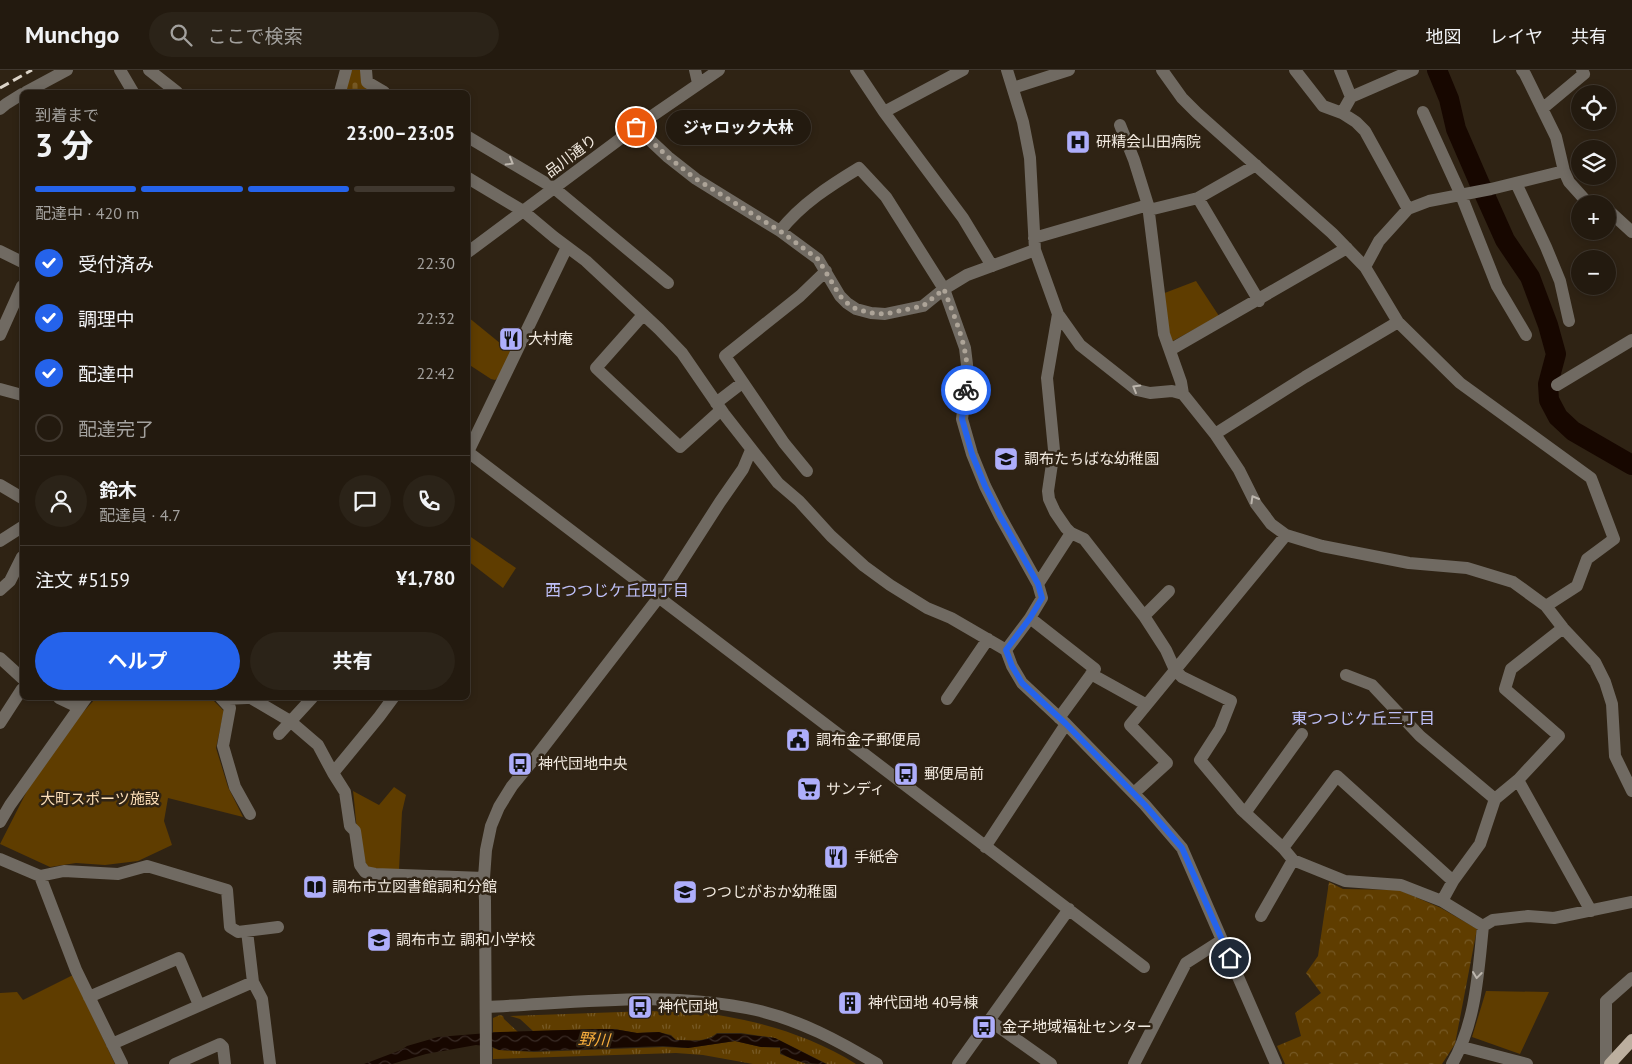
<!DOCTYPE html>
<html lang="ja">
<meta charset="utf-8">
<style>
:root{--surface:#231a0f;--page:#2b2318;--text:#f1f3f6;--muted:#a3a19e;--line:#40382f;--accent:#2563eb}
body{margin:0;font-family:"PT Sans","Noto Sans JP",sans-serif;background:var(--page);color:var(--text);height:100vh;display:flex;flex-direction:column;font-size:19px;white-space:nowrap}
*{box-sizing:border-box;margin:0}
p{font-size:16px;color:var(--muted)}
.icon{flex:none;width:28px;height:28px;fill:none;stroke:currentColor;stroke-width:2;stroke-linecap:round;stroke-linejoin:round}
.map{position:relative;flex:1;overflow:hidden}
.sheet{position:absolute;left:20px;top:20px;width:450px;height:610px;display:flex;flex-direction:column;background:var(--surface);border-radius:8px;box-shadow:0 2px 8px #0003,0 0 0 1px var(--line)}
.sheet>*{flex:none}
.buttons{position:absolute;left:1571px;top:15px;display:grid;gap:10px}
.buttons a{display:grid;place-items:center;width:45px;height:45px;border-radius:50%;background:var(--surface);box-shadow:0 2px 8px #0003,0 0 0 1px var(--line);font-size:25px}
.pin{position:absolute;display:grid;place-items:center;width:42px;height:42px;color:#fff;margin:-21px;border:2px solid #fff;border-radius:50%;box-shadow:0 1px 5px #0007}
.courier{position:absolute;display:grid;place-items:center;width:50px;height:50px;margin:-25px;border:4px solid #2563eb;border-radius:50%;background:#fff;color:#222;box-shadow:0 1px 6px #0007}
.bubble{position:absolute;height:35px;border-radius:18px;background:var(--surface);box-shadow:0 2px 8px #0003,0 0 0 1px var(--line);font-size:16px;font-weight:700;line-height:35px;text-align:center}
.summary em{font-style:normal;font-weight:700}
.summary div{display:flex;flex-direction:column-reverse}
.summary{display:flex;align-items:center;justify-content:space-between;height:85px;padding:0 15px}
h1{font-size:32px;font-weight:700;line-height:38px}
.bar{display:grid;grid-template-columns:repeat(4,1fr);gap:8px 5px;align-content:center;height:60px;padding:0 15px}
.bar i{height:6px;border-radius:4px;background:var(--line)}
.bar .on{background:var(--accent)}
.bar p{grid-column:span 4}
.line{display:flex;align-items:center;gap:12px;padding:0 15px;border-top:1px solid var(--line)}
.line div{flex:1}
.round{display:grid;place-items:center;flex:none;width:52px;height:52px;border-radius:26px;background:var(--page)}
ol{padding:0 15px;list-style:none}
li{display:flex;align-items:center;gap:15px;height:55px}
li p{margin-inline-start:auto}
li .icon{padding:5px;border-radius:50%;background:var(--accent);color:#fff;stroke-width:4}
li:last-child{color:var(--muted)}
li i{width:28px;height:28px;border:2px solid var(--line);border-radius:50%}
.primary-button{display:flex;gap:10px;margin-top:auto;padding:10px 15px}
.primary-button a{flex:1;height:58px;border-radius:30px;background:var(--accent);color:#fff;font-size:20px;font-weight:700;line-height:58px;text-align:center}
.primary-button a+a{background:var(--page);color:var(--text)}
header{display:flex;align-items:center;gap:30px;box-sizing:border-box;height:70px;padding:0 25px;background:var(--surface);border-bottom:1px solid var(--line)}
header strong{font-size:24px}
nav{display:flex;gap:28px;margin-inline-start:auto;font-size:18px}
.search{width:350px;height:45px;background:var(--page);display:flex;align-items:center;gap:12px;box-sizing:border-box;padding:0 18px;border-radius:28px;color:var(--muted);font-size:19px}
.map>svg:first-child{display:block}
.grass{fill:url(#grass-tufts)}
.forest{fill:url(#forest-crowns)}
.cemetery{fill:url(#cemetery-stones)}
.green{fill:#5f3d00}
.water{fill:url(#water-waves)}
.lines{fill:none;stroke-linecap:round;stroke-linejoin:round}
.river{stroke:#170700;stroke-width:20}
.minor{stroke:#706a62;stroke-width:12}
.major{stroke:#bcaf9f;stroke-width:12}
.rail{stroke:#dbd3c8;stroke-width:3;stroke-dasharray:10 5;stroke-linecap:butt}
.oneway{stroke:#bdb6ad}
.done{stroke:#ada498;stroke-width:5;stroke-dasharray:0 9}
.route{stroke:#2563eb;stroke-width:6}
.labels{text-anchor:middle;stroke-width:5;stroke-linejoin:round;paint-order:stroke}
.poi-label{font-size:15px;fill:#f1e9df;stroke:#2f2314;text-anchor:start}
.street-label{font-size:15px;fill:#f1e9df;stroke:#2f2314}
.park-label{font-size:15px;fill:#fddfb8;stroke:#2f2314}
.neighbourhood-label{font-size:16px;fill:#bfc0f9;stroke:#2f2314}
.water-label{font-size:16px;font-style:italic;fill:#faaf3d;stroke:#2f2314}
</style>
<header>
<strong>Munchgo</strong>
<div class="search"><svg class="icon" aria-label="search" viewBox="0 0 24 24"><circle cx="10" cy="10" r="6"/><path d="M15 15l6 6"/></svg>ここで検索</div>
<nav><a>地図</a><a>レイヤ</a><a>共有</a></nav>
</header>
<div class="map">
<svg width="1632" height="994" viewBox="0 0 1632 994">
<defs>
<pattern id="grass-tufts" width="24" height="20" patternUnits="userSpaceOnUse" patternTransform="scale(1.25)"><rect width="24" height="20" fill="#5f3d00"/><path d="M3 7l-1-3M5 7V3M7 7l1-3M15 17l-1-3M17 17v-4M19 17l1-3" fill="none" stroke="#765925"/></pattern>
<pattern id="forest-crowns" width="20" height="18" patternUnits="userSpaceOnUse" patternTransform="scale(1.25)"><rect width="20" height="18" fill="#5f3d00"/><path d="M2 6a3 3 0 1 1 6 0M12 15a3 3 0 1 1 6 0" fill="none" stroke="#765925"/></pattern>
<pattern id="cemetery-stones" width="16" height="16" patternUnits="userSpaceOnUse" patternTransform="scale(1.25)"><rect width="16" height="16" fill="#5f3d00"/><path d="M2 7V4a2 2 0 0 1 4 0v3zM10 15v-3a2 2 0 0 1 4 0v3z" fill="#765925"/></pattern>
<pattern id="water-waves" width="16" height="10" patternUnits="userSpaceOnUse" patternTransform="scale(1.25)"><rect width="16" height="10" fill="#170700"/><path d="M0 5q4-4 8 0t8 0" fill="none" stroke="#392b25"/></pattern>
</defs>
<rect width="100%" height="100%" fill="#2f2314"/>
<!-- grass -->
<path class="grass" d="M649,941C672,942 696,941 718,945C767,953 814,968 856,994H827L775,968L741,963H717C706,973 691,970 676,970L671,965L658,962L637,963L614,959L533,961L520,949L510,946Z
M500,945L503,946L504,949L518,962H493V948Z
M735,971L761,977L780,978V984L806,994H753L703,985L676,983L493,989V978L499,980L534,982L663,977L688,978Z"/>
<!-- forest -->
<path class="forest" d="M1329,812L1343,819L1399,820L1441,838L1477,859L1455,974L1442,994H1285L1277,976L1301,966L1295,943L1321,923L1306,903L1318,886Z"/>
<!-- cemetery -->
<path class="cemetery" d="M352,0H363L377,22H343Z"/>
<!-- green -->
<path class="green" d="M1196,211L1219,246L1169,273L1162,224Z
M468,247L511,282L499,307L495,310L491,309L468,294Z
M468,465L516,498L503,518L468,491Z
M96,628H211L224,641L216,678L228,717L243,747L168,728L164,751L172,775L138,791L105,795L76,793L50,797L0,774L29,717L74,652Z
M394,717L406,725L402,742L399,800L369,798C356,780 356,743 353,721L379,735Z
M73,905L115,994H0V923L17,922L23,930Z
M1486,921L1549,922L1520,984L1472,967Z"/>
<!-- water -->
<path class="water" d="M597,959H614L637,963L659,962L671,966L676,970L699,971L712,968L717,964H740L775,968L826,994C810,994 794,992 781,983L780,977H761L735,971L688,978L663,976L531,981L499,980L493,977L476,975L426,984L392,994H364L401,980L407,976L438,967L500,962Z"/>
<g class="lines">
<!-- river -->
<path class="river" d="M1437,0L1449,29L1456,59L1479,112L1505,170L1530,207L1548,255L1556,284L1548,314L1549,330L1558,347L1573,361L1632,395"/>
<!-- minor -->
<path class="minor" d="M120,0L133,22
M149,0L177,22
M366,0L367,12L384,22
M695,0L698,13
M856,0L884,42L963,148L992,196
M1007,0L1023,52L1030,88L1035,180L1058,244L1080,275L1137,320L1150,323L1172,321L1183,324
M1162,0L1182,28L1197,43L1332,163L1365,197L1398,252L1460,313L1591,408L1614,469L1587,489L1577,516L1546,536
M1295,0L1323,36L1342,43L1356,52L1365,61L1408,139
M1340,0L1351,27
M1522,0L1525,4L1556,67L1564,101L1569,112L1587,132L1592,134
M1013,18L1069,0
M26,22L67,0
M340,22L346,0
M0,39L6,34L22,24
M1542,39L1584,4L1582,0
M884,42L963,0
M1423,42L1461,125L1497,216L1526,265
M1342,43L1351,27L1413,0
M1120,55L1134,90L1148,135L1164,264L1181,312L1183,324L1215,364L1239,400L1256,434L1271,454L1286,465L1322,476L1409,493L1467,498L1513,512L1546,536L1563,558L1595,592L1605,612L1612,634L1615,686L1632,721
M636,57L668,87L696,109L780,161L818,189L840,226L847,233L856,239L871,243L885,244L923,236L944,219L967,205L1035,180
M468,67L554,118L668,213
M468,108L523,141L554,167L586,191L659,259L682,283L724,344L778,413L799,431L831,466L864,496L890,515L927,538L951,548L1006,580L1012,596L1022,613L1066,654L1145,735L1182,778L1276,994
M1516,113L1546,177L1560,211L1569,251
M1198,128L1259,231
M1149,140L1198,128L1256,95
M1608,140L1632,162
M780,161C801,134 831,115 859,98L886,127L944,219L965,278L968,303L962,349L972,384L985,416L1000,446L1038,514L1042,528L1030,548L1006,580
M1034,168L1148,135
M0,181L22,192
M468,182L636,57L719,0
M1365,197L1379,171L1408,139L1429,131L1491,119L1564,101
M1058,244L1047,308L1054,380L1048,421L1049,429L1055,442L1066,458L1071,463L1084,469L1144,546L1166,580L1175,600L1182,607L1231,631L1220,659L1200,690L1241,739L1283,778L1293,790
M643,245L596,298L680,377L721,340
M0,265L22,216
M1170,280L1347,178
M1557,315L1632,270
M0,319L22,325
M716,333L742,313
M1215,364L1305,307L1398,252
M468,382L1144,897
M468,382L567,177
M807,401L784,373L725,286L800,226L826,201
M0,415L22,428
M0,471L22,457
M1038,514L1071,463
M0,520L10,511L22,487
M1144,546L1169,521
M1030,548L1095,599L1059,648
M0,588L22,608
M1091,604L1145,634
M1346,605L1372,615L1420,666L1495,729
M59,628L78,637
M221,628L230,638L223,676L235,717L250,744
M251,628L290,651L318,675L333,703L345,722L350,756L355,761L360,795L365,802L375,804L484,808
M223,629L247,628
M947,629L988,569
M0,653L22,619
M279,664L312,628
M333,703L379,647L393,628
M1518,710L1591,841
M1134,723L1167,693L1130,655L1286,465
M1245,743L1302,664
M0,752L10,735L86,628
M985,777L1066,654
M1283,778L1337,706L1453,811
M0,789L40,806L64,801L118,804L147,796L227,820L230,857L238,862L278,857
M40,806L76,900L122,994
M1442,831L1453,811L1480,774L1495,729L1518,710L1559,666L1505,619L1511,599L1563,558
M1261,846L1293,790L1345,811L1401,815L1442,831L1483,856
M1483,856L1493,850L1528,846L1554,848L1632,832
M247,861L253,912L262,929L270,994
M89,927L179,888L199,935
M486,937C574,933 668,920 756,940C800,950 839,971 877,994
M989,950L1051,994
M112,974L253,912
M1462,977L1527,994
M175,994L220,974L223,977L225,994
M486,994L485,831L484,808L486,780L491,756L499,737L512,716L535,688L659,527L720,432L743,399L751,380
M958,994L1069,839
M1134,994L1186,893L1222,870
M1452,994C1476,952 1478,904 1483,856
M1606,994V931L1632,908"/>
<!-- major -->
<path class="major" d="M1610,994L1632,970"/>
<!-- rail -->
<path class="rail" d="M0,18L32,0"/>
</g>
<!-- one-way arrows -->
<defs><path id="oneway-chevron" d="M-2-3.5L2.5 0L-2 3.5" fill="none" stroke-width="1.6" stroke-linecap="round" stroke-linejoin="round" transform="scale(1.25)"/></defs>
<g class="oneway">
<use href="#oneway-chevron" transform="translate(510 92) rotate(30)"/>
<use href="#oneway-chevron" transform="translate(1136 318) rotate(-150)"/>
<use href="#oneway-chevron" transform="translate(1254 429) rotate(-120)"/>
<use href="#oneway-chevron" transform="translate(1477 905) rotate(97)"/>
</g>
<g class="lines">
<!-- done -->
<path class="done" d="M636,57L668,87L696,109L780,161L818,189L840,226L847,233L856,239L871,243L885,244L923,236L944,219C956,252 972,284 966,320"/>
<!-- route -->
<path class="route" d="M966,320L962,349L972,384L985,416L1000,446L1038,514L1042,528L1030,548L1006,580L1012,596L1022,613L1066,654L1145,735L1182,778L1230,888"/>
</g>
<!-- icons -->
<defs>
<symbol id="hospital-square" viewBox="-11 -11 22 22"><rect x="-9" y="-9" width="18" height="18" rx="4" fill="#aeaefb" stroke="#2f2314"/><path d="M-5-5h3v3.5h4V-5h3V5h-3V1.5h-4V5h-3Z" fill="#111"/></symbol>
<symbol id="restaurant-square" viewBox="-11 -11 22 22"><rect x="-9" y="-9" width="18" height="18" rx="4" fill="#aeaefb" stroke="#2f2314"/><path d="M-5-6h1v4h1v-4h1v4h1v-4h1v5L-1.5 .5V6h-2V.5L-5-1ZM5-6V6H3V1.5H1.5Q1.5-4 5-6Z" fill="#111"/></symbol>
<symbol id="school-square" viewBox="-11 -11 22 22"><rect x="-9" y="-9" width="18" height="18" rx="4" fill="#aeaefb" stroke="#2f2314"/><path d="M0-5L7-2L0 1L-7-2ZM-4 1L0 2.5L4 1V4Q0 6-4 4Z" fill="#111"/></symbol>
<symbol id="civic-square" viewBox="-11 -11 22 22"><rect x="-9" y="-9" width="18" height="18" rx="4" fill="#aeaefb" stroke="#2f2314"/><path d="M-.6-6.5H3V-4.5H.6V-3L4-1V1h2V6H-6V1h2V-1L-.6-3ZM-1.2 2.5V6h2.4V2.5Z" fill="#111"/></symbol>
<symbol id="bus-square" viewBox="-11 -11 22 22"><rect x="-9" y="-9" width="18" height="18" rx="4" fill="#aeaefb" stroke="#2f2314"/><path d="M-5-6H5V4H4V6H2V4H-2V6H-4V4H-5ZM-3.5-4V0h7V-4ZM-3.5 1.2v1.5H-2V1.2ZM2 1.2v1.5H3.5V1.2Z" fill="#111"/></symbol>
<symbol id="supermarket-square" viewBox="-11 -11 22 22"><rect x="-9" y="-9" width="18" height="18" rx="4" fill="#aeaefb" stroke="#2f2314"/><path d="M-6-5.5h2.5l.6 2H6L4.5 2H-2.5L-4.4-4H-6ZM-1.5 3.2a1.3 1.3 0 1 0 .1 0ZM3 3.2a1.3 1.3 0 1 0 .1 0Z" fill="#111"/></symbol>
<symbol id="library-square" viewBox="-11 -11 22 22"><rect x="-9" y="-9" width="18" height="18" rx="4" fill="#aeaefb" stroke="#2f2314"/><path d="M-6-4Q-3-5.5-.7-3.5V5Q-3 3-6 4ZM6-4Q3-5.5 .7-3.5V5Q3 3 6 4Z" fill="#111"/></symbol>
<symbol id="building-square" viewBox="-11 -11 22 22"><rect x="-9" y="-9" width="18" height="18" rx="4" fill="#aeaefb" stroke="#2f2314"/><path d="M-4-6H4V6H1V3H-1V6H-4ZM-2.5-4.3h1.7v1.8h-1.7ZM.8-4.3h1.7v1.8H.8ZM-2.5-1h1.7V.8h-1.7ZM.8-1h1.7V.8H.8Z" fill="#111"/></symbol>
</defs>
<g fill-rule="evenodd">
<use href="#hospital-square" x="1064" y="58" width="28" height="28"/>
<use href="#restaurant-square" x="497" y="255" width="28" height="28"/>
<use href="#school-square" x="992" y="375" width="28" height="28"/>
<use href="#civic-square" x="784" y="656" width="28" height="28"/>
<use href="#bus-square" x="506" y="680" width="28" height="28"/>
<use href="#bus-square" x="892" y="690" width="28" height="28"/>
<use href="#supermarket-square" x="795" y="705" width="28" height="28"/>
<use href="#restaurant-square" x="822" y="773" width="28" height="28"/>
<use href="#library-square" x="301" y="803" width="28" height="28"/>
<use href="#school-square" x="671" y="808" width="28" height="28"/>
<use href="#school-square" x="365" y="856" width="28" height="28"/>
<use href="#building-square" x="836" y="919" width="28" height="28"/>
<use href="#bus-square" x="626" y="923" width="28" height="28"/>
<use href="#bus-square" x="970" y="943" width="28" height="28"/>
</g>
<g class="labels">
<!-- poi labels -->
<g class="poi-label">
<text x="1096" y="77">研精会山田病院</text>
<text x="528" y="274">大村庵</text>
<text x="1024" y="394">調布たちばな幼稚園</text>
<text x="816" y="675">調布金子郵便局</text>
<text x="538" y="699">神代団地中央</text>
<text x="924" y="709">郵便局前</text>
<text x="826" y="724">サンディ</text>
<text x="854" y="792">手紙舎</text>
<text x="332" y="822">調布市立図書館調和分館</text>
<text x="702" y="827">つつじがおか幼稚園</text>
<text x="396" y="875">調布市立 調和小学校</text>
<text x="868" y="938">神代団地 40号棟</text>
<text x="658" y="942">神代団地</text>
<text x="1002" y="962">金子地域福祉センター</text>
</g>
<!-- street labels -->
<g class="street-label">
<text transform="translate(571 86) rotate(-37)" y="5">品川通り</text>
</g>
<!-- park labels -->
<g class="park-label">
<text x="100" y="734">大町スポーツ施設</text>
</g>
<!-- neighbourhood labels -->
<g class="neighbourhood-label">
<text x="617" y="526">西つつじケ丘四丁目</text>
<text x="1363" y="654">東つつじケ丘三丁目</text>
</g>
<!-- water labels -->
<g class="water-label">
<text transform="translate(594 969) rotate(3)" y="6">野川</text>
</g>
</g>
</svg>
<div class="buttons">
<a><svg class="icon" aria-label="locate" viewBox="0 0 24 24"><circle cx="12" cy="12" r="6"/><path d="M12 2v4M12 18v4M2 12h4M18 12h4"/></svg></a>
<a><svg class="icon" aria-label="layers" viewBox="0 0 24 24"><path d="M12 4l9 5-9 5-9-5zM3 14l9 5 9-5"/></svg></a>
<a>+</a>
<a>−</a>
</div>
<div class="pin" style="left:636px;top:57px;background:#ea580c"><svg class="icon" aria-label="bag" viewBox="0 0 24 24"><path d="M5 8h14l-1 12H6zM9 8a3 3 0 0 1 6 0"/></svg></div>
<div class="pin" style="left:1230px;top:888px;background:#1f2937"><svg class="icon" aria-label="home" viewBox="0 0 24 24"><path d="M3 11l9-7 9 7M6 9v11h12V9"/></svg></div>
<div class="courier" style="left:966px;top:320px"><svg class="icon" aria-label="bike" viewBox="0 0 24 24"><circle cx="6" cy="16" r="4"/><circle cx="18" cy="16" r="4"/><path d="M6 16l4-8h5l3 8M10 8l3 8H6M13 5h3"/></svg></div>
<div class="bubble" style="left:666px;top:40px;width:145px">ジャロック大林</div>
<section class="sheet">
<div class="summary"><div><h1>3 分</h1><p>到着まで</p></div><em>23:00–23:05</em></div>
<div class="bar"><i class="on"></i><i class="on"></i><i class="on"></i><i></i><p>配達中 · 420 m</p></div>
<ol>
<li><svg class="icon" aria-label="check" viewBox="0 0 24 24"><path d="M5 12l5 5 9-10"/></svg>受付済み<p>22:30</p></li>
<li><svg class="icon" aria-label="check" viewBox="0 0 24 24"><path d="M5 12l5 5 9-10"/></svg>調理中<p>22:32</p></li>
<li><svg class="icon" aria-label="check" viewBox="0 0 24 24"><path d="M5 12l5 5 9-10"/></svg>配達中<p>22:42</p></li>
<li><i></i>配達完了</li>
</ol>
<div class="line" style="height:90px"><a class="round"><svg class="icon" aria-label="person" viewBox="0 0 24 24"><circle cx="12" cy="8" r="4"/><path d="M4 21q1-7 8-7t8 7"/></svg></a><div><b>鈴木</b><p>配達員 · 4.7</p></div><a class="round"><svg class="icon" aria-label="chat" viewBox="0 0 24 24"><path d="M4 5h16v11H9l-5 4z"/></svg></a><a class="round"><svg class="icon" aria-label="phone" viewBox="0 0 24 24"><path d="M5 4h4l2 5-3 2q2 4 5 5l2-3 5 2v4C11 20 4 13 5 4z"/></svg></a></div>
<div class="line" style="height:65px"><div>注文 #5159</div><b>¥1,780</b></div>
<div class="primary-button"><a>ヘルプ</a><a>共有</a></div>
</section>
</div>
